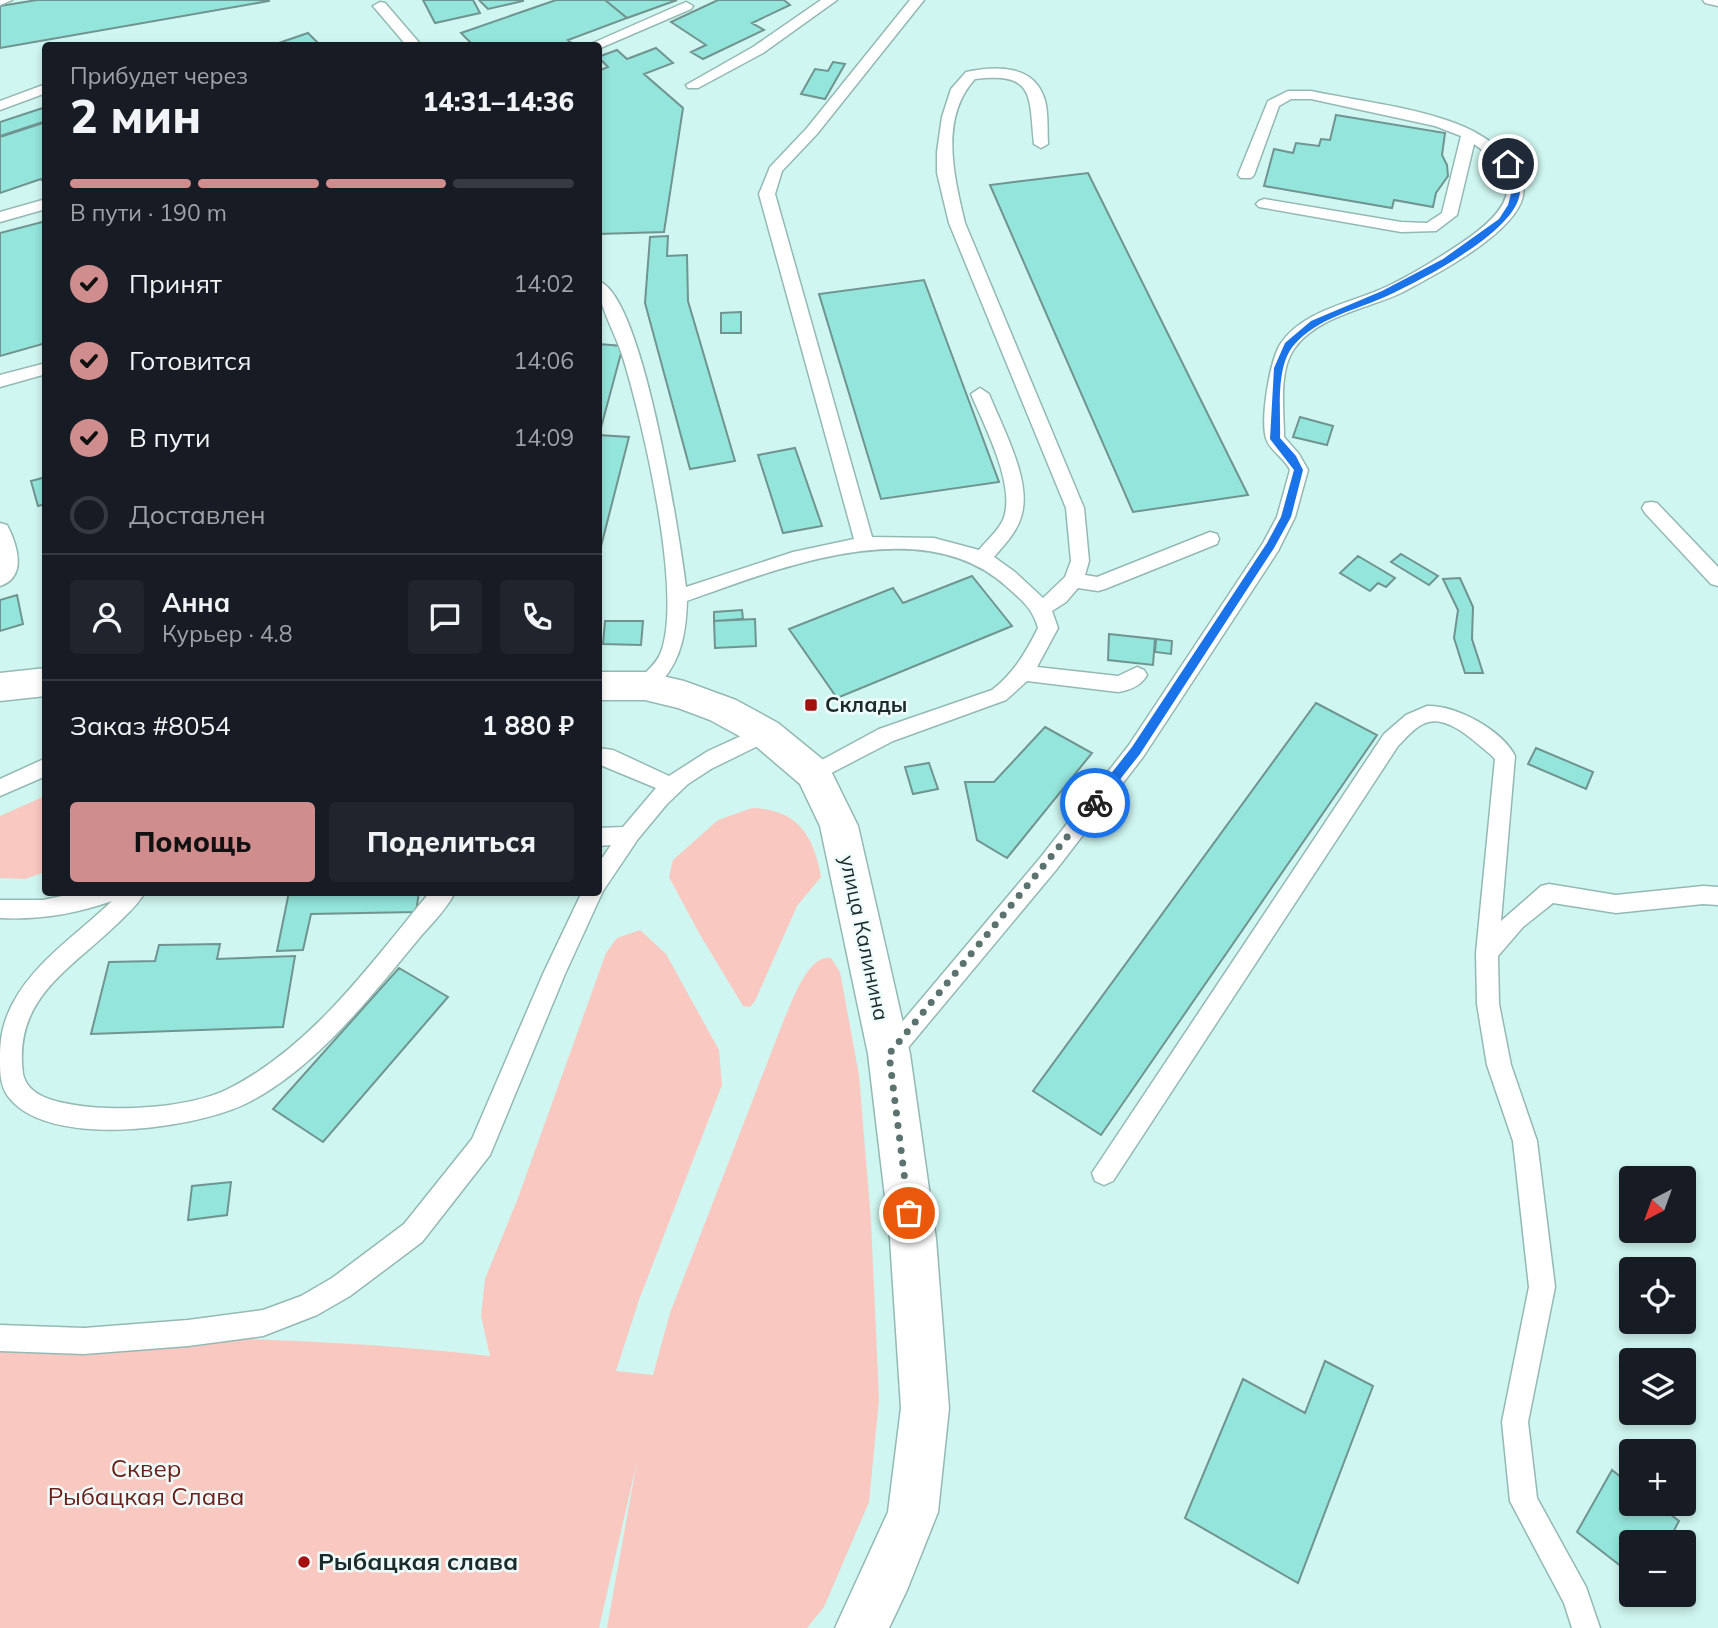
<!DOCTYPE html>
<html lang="ru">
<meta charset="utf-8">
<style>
:root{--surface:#171b24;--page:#20242c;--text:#f1f3f6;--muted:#9ea1a6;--line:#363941;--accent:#cf8d8e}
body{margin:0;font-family:Mulish,sans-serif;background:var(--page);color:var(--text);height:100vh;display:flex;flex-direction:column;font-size:26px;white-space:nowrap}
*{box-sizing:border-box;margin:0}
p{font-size:23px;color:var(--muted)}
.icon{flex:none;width:38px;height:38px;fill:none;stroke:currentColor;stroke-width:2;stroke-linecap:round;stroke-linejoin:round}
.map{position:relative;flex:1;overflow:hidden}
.side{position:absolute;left:42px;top:42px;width:560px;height:854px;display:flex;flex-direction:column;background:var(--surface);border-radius:7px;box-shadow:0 4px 10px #0003}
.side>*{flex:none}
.needle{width:46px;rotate:221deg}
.tools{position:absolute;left:1619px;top:1166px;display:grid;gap:14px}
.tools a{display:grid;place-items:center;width:77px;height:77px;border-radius:7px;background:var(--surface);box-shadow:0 4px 10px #0003;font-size:35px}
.pin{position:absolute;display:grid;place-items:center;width:60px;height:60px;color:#fff;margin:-30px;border:4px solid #fff;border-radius:50%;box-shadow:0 2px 7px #0007}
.courier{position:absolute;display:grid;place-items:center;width:70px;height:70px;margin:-35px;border:5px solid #1a73e8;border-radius:50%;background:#fff;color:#222;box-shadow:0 2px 9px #0007}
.headline em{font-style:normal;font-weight:800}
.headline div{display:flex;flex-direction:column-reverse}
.headline{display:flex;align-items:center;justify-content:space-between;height:119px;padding:0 28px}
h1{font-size:46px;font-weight:800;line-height:52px}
.bar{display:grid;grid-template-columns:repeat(4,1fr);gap:10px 7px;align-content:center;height:84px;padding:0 28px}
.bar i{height:9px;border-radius:5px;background:var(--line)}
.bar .active{background:var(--accent)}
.bar p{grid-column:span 4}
.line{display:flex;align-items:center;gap:18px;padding:0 28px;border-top:2px solid var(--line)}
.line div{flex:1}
.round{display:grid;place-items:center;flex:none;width:74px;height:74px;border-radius:7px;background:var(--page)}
ol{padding:0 28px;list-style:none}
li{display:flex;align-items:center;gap:21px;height:77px}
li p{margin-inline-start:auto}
li .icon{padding:7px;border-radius:50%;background:var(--accent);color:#111;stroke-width:4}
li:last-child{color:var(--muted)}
li i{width:38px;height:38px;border:4px solid var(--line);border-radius:50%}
.primary-button{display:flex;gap:14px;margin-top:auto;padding:14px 28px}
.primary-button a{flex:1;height:80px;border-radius:7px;background:var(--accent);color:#111;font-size:28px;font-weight:800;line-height:80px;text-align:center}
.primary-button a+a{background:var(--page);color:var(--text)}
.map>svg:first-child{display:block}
.green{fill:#f9c9c1}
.building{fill:#94e5dc;stroke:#709490;stroke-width:2}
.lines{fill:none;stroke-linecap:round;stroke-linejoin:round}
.service-casing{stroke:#94b9b5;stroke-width:3}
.secondary-casing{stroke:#94b9b5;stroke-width:3}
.service{fill:#fff;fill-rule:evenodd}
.secondary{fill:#fff;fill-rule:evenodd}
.route{fill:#1a73e8}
.done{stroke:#5b726f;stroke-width:7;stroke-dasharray:0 12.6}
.poi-dot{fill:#a61110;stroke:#eefdfb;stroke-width:2.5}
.labels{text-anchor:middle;stroke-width:5;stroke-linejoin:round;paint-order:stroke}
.poi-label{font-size:21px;font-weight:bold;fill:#1c2b29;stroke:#eefdfb;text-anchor:start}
.street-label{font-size:21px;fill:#1c2b29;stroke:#eefdfb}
.near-park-label{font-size:24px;fill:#6c1e18;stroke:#eefdfb}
.near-poi-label{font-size:24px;font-weight:bold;fill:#1c2b29;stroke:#eefdfb;text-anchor:start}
</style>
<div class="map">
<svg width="1718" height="1628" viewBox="0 0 1718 1628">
<rect width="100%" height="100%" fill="#cff6f0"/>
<!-- green -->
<path class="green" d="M45,796V872L25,879L0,878V816Z
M752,808C797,809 814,835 821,877L797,906L755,1001L750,1007L743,1006L699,933L669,877L673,860L718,820Z
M640,930L666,954L719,1050L722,1085L639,1300L616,1371L653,1375L670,1313L785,1017C793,1000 808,954 831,958L840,972L859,1075L871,1221L879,1400L869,1502L824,1607L807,1628H607L637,1461L599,1628H0V1333C163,1337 327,1337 490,1356L481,1316L485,1279L518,1198L606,953L617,938Z"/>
<!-- building -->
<path class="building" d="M37,0H269V1L0,48V6Z
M423,0H473L480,13L435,23Z
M479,0H523V1L488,9Z
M556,0H605L627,18L568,40L573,44L569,46H461L470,42L461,33Z
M605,0H677L627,18Z
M718,0H784L790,5L752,23L764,30L703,59L691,52L706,45L671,22Z
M308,33L321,46H270Z
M656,48L673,63L644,74L683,108L664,232L598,234V71L608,67L598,57L617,50L627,59Z
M833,62L845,64L825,99L801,94L815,69L828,71Z
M46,107V121L0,136V122Z
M1336,115L1445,133L1442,155L1447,165L1448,176L1436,193L1433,207L1394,200L1392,208L1264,186L1274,149L1293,153L1296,143L1319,146L1321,139L1330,140Z
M46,122V185L41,179L0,193V137Z
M1088,173L1248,495L1133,512L990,185Z
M46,221V343L0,356V233Z
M668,236L667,256L687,255L688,301L735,461L690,469L645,303L650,237Z
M924,280L999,482L881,499L819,294Z
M741,312V333H721V313Z
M598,344L623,346L599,435L629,437L598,558Z
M1300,417L1333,426L1327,445L1293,437Z
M795,448L822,526L783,533L758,455Z
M46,477V504L38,506L31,481Z
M1401,554L1438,576L1429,585L1391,562Z
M1358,556L1395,578L1386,587L1378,583L1370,591L1340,573Z
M972,576L1012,626L837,698L789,629L893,588L903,603Z
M1460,578L1473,607L1472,639L1483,673H1465L1454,638L1458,610L1443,579Z
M17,595L23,624L0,631V600Z
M742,610L743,619L714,621V612Z
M755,619L756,646L715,648L714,621Z
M605,621H643L641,645L603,644Z
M1109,634L1155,639L1153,665L1108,660Z
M1156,639L1172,641L1171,654L1155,652Z
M1316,703L1377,735L1101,1135L1033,1091Z
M1045,727L1092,753L1007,858L977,840L965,782H994Z
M1536,748L1593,772L1586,789L1528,764Z
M929,763L938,789L913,794L905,767Z
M289,892H419L416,912L311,914L303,950L277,951Z
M220,944L217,959L295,956L283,1027L91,1034L109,962L155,961L159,945Z
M399,968L448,997L323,1142L273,1109Z
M231,1182L227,1215L188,1220L192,1186Z
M1325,1361L1373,1386L1298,1583L1185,1518L1243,1379L1305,1413Z
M1612,1470L1631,1485V1503H1656L1679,1521L1668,1542H1631V1574L1577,1532Z"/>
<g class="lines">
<defs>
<path id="service" d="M0,0H12L0,5Z
M821,0H837L763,53L698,88H688L686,85L753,47Z
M910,0H924L817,134L782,171L775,194L872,537L934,538L979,550C986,541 998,531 1003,520C1017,487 984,425 971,394L980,388L989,394C1002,427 1033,482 1021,517C1017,532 1004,545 994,557L1015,572L1043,598L1065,577L1071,561L1066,508L949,223L937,173V152L942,117L951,89L966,72C993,66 1031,64 1043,95C1049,108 1047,129 1048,144L1041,148L1034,144C1029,95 1035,72 975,79C939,118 954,177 965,223L1084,508L1089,561L1085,575L1097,577L1210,532L1217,534L1219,539L1217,544L1105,589L1098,591L1078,588L1066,602L1052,611L1058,628L1037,667L1118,676L1137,667L1144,670L1147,675C1141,686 1130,690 1118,692L1027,681L1006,700L893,741L814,782L807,780L804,774L807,768L879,729L992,690C1014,673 1026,652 1038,628C1033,609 1022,600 1007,587C923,510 779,568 687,601C686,631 682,658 662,681C654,689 649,695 638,691L635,686C642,673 656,666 661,652C683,593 643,424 624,361C617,335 598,307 598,281C643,293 680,540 686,587L793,552L854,539L759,194L770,167L807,128Z
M1703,0H1718V6L1705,3Z
M380,2L385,3L422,46H407L373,6Z
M686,2L693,6L691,9L598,49V46H586Z
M46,84V93L0,110V101Z
M1311,91C1353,100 1406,106 1446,120C1471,128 1495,141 1511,162C1519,172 1525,183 1523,196C1515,234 1433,276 1401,293C1367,309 1317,316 1294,349C1278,372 1284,411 1284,437L1299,454L1308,470L1295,517L1278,551L1143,757L1056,870L897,1061L889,1064L881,1061L877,1054L881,1047L1040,858L1129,745L1263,543L1277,517L1290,470C1285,459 1272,452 1267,441C1259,423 1270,359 1281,343C1305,309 1353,303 1388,286C1417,272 1444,255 1470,237C1515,204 1522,179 1474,144L1457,215L1436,231L1401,232L1259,207L1256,204L1259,201L1264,199L1401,222L1427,223L1442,213L1461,136L1435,126L1311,99H1291L1279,106L1254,175L1251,178H1241L1238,175L1268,101L1288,91Z
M46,199V209L0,222V212Z
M46,363V374L0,387V375Z
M1651,502L1657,503L1718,567V586L1711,584L1645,513L1642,508L1645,503Z
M0,523L7,525C17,544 28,577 0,586Z
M1427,706C1456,705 1502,730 1515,756L1501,921L1541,886L1549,884L1616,895L1703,886L1718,887V905L1703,904L1616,913L1553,903L1523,927L1498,956L1499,1004L1511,1065L1537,1141L1555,1287L1528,1422L1537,1498L1586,1587L1600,1628H1572L1564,1603L1510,1501L1502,1422L1529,1287L1513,1141L1487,1065L1477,1004L1476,953L1495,759L1490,754C1474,741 1445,712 1423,724C1413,729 1406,738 1398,746L1113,1181L1104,1185L1095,1181L1092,1173L1384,734L1406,715Z
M765,725L772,727L775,733L772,739L711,769L688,784L667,804L638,839L603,891L565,974L490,1155L422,1242L350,1296L317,1315L263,1336L188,1346L84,1354L0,1351V1325L84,1328L188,1320L263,1310L301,1296L332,1278L404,1224L472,1139L543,974L582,892H598V864L611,845L598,846V828L623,827L656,788L598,764V748L613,750L669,776L708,751Z
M46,758V776L0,796V779Z
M81,892H145C138,905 126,915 116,925C68,971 13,999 23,1074C28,1097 57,1102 75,1105C118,1112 189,1108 228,1089C312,1047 372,962 430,892H455C446,911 428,927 416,942C369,999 311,1073 243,1105C191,1129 45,1150 7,1095C0,1084 0,1071 0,1059C0,1037 3,1022 13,1003C35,961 79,933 112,901C75,914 40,920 0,918V900H43Z"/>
<path id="secondary" d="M46,668V696L0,701V673Z
M598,672H645L684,681L736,700L778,723L827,763L858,826L910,1054L936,1239L949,1408L938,1512L907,1590L889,1628H835L888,1512L901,1408L890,1239L868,1054L820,826L800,784L752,743L710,720L678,708L645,700H598Z"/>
</defs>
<!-- service casing -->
<use href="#service" class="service-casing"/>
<!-- secondary casing -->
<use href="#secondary" class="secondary-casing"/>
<!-- service -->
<use href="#service" class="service"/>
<!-- secondary -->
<use href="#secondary" class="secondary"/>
</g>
<!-- route -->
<path class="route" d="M1505,163L1512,164C1515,172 1520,182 1520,190C1521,230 1419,281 1387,296C1356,310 1317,318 1294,345C1275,367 1281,411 1280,438L1296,456L1303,470L1291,517L1274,548L1140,754L1099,806H1091V799L1132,747L1267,543L1281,517L1294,470L1270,439L1274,368L1285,343L1311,321L1382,291L1443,259L1499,219L1508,205L1512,190Z"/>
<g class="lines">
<!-- done -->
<path class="done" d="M909,1213L889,1054L1095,803"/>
</g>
<!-- markers -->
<g class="poi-dot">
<rect x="804" y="698" width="14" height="14" rx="3.5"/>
<circle cx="304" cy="1562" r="7"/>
</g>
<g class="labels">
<!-- poi labels -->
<g class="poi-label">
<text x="825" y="712">Склады</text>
</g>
<!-- street labels -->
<g class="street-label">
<text transform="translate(864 938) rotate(78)" y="7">улица Калинина</text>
</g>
<!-- near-park labels -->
<g class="near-park-label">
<text x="146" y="1477">Сквер<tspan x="146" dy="28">Рыбацкая Слава</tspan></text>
</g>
<!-- near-poi labels -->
<g class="near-poi-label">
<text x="318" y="1570">Рыбацкая слава</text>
</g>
</g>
</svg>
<div class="tools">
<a><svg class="needle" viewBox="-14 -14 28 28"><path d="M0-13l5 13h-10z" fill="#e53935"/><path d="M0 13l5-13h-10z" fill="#9ea1a6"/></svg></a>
<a><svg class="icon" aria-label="locate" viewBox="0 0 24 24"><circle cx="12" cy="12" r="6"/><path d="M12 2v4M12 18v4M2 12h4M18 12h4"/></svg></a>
<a><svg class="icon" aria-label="layers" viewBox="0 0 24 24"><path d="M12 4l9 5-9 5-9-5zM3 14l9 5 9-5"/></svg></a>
<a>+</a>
<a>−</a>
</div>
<div class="pin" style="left:909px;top:1213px;background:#ea580c"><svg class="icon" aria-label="bag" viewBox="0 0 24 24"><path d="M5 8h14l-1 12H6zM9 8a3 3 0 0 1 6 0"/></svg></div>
<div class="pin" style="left:1508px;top:164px;background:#1f2937"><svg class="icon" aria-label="home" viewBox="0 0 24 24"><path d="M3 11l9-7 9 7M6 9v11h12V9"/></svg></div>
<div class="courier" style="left:1095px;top:803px"><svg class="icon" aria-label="bike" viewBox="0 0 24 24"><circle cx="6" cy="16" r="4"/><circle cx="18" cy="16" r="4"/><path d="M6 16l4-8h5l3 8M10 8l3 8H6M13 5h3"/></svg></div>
<section class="side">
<div class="headline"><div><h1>2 мин</h1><p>Прибудет через</p></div><em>14:31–14:36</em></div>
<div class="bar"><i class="active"></i><i class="active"></i><i class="active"></i><i></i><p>В пути · 190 m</p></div>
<ol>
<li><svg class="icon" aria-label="check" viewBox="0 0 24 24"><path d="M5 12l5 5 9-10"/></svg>Принят<p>14:02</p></li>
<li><svg class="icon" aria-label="check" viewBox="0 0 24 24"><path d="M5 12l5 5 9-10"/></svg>Готовится<p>14:06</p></li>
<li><svg class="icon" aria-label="check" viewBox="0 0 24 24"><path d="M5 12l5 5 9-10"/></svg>В пути<p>14:09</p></li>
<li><i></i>Доставлен</li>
</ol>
<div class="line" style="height:126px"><a class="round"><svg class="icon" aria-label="person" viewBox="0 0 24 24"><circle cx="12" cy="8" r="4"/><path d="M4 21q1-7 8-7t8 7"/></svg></a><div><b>Анна</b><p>Курьер · 4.8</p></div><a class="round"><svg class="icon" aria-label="chat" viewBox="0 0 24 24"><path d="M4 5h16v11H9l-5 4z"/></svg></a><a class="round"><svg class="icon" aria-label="phone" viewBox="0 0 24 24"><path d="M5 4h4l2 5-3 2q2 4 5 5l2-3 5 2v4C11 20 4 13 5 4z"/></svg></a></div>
<div class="line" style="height:91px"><div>Заказ #8054</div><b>1 880 ₽</b></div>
<div class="primary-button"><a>Помощь</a><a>Поделиться</a></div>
</section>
</div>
